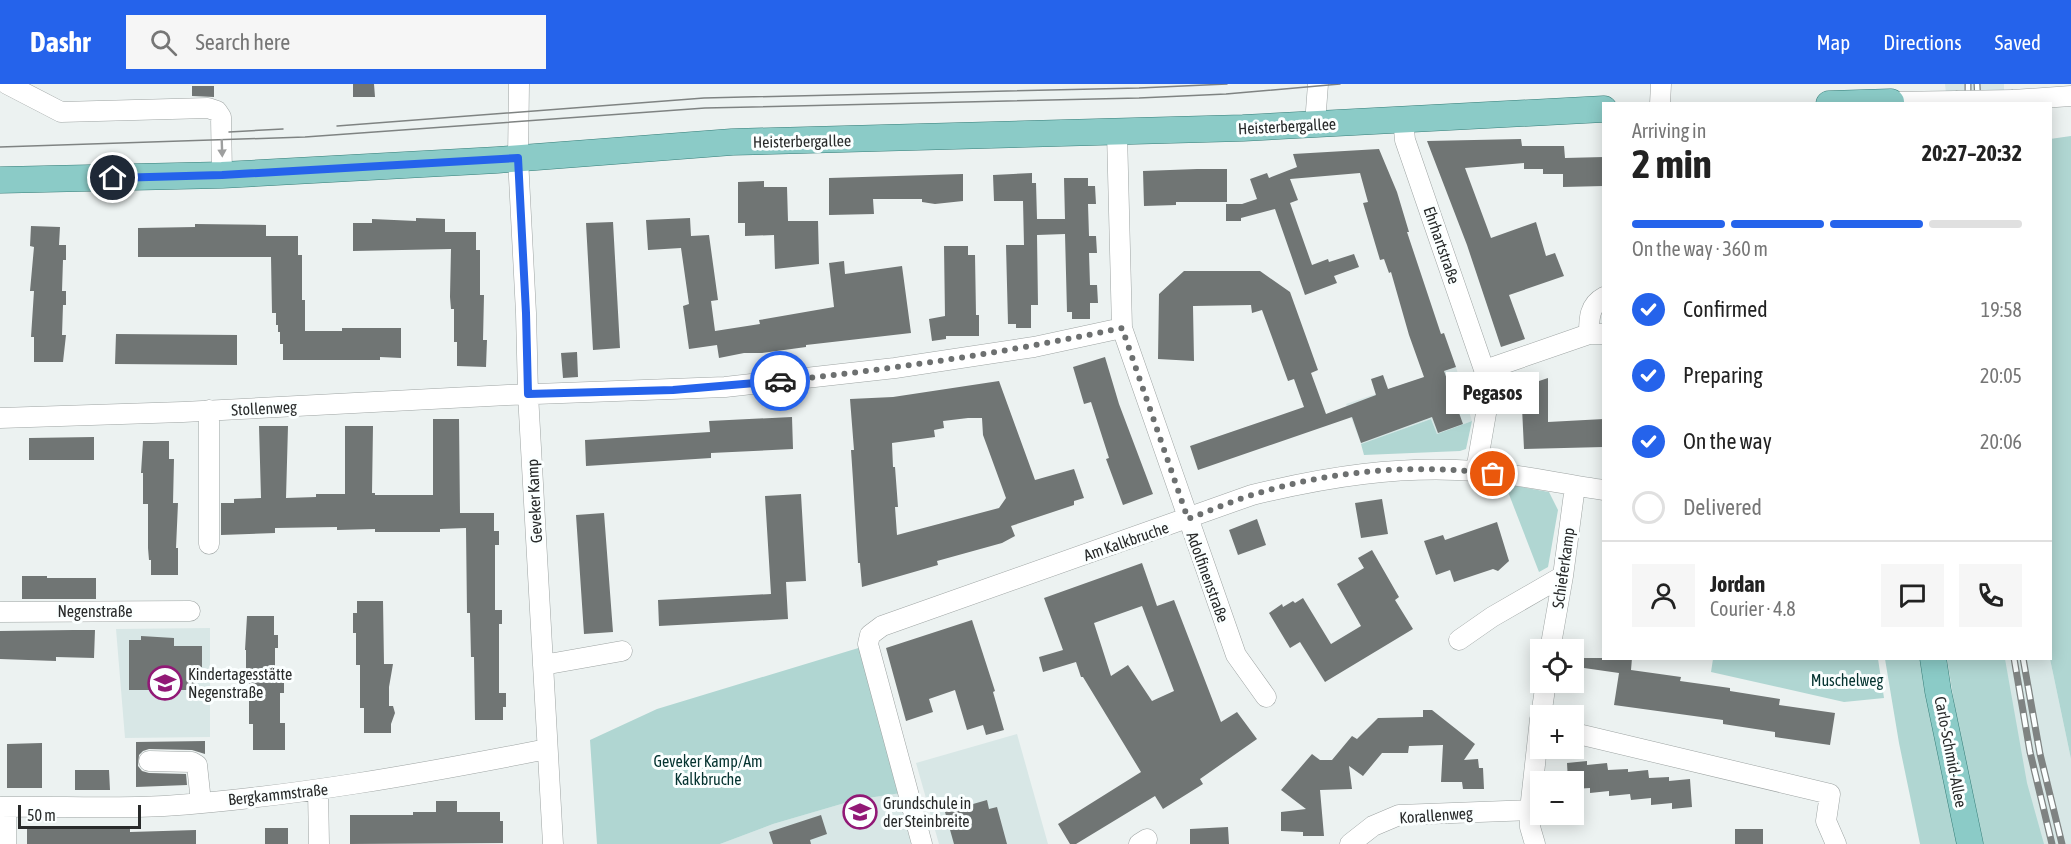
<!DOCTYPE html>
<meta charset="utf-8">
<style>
:root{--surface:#fff;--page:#f6f6f6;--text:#222;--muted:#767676;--line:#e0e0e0;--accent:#2563eb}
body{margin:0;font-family:"Asap Condensed",sans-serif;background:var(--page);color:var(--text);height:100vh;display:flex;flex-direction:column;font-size:22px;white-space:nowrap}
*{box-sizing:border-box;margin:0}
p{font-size:20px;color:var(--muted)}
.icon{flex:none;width:33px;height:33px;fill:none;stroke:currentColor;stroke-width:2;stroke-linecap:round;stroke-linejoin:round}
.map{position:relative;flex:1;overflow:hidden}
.details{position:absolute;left:1602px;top:18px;width:450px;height:558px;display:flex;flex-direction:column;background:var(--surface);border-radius:0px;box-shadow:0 3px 15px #0003}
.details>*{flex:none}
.controls{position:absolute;left:1530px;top:555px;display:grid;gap:12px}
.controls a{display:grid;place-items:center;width:54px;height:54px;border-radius:0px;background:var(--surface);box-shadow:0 3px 15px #0003;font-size:30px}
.scale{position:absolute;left:18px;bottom:15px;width:123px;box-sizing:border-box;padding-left:6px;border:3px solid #282a2a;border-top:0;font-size:16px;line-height:21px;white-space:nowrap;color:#282a2a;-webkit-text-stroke:4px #fbffff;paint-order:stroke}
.pin{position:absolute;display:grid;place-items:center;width:51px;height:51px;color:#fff;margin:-26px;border:3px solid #fff;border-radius:50%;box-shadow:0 2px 6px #0007}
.courier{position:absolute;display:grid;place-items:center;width:60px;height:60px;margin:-30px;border:4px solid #2563eb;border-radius:50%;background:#fff;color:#222;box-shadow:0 2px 8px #0007}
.bubble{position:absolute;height:42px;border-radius:0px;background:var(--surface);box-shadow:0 3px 15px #0003;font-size:20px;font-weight:700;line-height:42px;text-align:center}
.headline em{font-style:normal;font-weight:700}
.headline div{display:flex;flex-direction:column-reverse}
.headline{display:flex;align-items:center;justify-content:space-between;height:102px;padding:0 30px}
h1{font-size:39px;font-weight:700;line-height:45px}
.bar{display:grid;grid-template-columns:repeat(4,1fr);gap:9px 6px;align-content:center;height:72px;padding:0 30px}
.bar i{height:8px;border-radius:4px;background:var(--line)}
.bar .selected{background:var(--accent)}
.bar p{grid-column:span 4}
.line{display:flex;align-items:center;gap:15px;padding:0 30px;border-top:2px solid var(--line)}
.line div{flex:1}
.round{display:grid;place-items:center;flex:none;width:63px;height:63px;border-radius:0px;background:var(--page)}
ol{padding:0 30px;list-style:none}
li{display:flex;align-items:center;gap:18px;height:66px}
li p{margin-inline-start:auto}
li .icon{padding:6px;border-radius:50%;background:var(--accent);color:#fff;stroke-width:4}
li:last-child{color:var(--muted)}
li i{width:33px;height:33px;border:3px solid var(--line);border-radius:50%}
header{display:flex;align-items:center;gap:36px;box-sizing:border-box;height:84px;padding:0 30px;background:var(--accent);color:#fff}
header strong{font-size:28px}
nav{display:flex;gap:33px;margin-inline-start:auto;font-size:21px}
.search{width:420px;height:54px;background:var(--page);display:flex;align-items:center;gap:15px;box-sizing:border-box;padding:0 21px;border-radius:0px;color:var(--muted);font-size:22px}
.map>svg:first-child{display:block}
.built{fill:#d8e7e6}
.green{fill:#b0d6d2}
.building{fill:#707574;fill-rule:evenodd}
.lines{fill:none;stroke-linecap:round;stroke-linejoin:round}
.minor-casing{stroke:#9ea4a3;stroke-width:21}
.major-casing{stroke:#367d78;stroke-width:27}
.minor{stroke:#fff;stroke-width:20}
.major{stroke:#8bcbc7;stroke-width:26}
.tram{stroke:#7f8382;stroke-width:1.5}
.rail-casing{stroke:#7f8382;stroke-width:7}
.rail{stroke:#fbffff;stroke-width:4.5;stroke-dasharray:14;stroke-linecap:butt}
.minor-bridge-casing{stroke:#9ea4a3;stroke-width:21;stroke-linecap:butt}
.minor-bridge{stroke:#fff;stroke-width:20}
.oneway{fill:#9e9f9f}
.done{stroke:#6d7070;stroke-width:6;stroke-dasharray:0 10.8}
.route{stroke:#2563eb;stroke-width:8}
.labels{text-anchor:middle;stroke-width:6;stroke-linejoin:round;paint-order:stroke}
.street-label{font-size:16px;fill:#282a2a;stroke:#fbffff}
.poi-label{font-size:16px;fill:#282a2a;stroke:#fbffff;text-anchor:start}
.park-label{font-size:16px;fill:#053330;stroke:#fbffff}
</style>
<header>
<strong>Dashr</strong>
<div class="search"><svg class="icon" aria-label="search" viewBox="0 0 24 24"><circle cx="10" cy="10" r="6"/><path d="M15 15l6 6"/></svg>Search here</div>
<nav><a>Map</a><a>Directions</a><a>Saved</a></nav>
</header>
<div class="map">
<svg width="2071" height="760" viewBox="0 0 2071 760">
<rect width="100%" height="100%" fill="#ecf2f1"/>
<!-- built -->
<path class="built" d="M1945,0H2004V19H1947Z
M1456,283L1472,337L1437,350L1431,335L1361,360L1346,320Z
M210,544V653L125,654L116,545Z
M1997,575H2050L2071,675V760H2031Z
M1017,650L1048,760H939L916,679Z
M901,709L913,760H720L773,740L855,716Z"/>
<!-- green -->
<path class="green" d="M2071,52V675L2050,575V55Z
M1431,335L1437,350L1472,337L1466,365L1460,367L1364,371L1361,360Z
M1505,400L1549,408L1558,426L1548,483L1539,488Z
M865,562L901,709L855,716L773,740L720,760H597L590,656L657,625Z
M1713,575H1878L1884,614L1844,618L1711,588Z
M1885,575H1926L1963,760H1920L1899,659Z
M1947,575H2005L2027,699L2044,760H1982L1969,711Z"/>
<!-- building -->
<path class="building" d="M353,0H374L375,13H353Z
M192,2H214V13L192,12Z
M1521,55L1522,62H1564L1565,74L1604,73V102L1563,103V90H1543V85H1524V79L1465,84L1491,154L1536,138L1546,172L1555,169L1564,192L1509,211L1525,255L1501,263L1467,161L1427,57Z
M1379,65L1397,108L1409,148H1407L1441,250L1444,249L1456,283L1444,287L1463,340L1438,349L1432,333L1361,359L1352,333L1198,386L1190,362L1304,323L1294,295L1288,297L1262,226L1252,229L1251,221L1193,222L1194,277L1158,275L1159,210L1184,187H1260L1290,208L1318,286L1311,289L1326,330L1376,311L1371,295L1383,291L1388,305L1424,293L1409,251L1391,188L1389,189L1384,175L1380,176L1363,119L1368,118L1360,89L1290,95L1298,116L1290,119L1312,181L1328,175L1329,178L1354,170L1359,183L1334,192L1337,199L1305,211L1275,125L1241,134V137H1226V120H1242L1257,115L1250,95L1267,89L1269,94L1297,83L1293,70Z
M1197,85H1227V118H1176V121L1144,122L1143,87Z
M1032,89V99H1036L1037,135H1065L1064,94H1088V102H1095L1096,120H1088L1089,152H1096L1097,169H1089L1090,201H1097L1098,219H1090V235H1072V228H1067L1065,150L1037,151L1038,221H1031V244H1016V240H1008L1006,161H1024L1023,117H994L993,91Z
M963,90V117L935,120L922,118V115H873L874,130L829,131V94Z
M764,97V103H787L788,137H818L819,180L775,185L774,151L745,152V139H738V98Z
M416,134L445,135V148H476V166H480V211H484L483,256H487L486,283L457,282V258H454V225H451L450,213L451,165L353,167V139H372V135L416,137Z
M690,134L691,152L709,151L718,216L711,217L715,247L760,240L759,236L834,223L829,179L844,177L845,190L902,182L911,249L806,261V263L762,269H744L719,274L717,261L689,265L683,222L689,220L681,164L648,166L646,136Z
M613,138L620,264L593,266L586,139Z
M195,140L266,141V152H298V171H302V216H305V247H342V244H401V274L380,273V276H283V260H280V248H278V241H276V229H272L271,173H138V144L195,143Z
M31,142L60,143L59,161H66V176H63L62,207H66V221H63L62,251H66L63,278H34V253H31L34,207H30L34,163L30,162Z
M944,162H968V171H975L976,231H979V252H946V255L932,257L929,235L945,232Z
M116,250L237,251V281L115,280Z
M577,268L578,293L563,294L561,269Z
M1105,273L1119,320L1153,410L1123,421L1106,375L1109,374L1091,318L1084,320L1073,283Z
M1548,294V338L1604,335V363L1524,365L1521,303Z
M999,297L1035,396L1074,385L1084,414L1074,417V421L1011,442L1015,452L1002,459L937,477L938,481L862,503L860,479H858L853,396L851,366H854L850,315L893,313ZM968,334H982L983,351L1006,414L999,424L897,451L895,423H898L895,383H893L892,359L935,353L934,346L944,344L943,337Z
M792,333L793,365L711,369V374L586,382L585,356L710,348L709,337Z
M433,335H459L460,429H494V447H499V461H495V526H502V540H499V609H506V623H503V636H475L474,573H471L470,529H467L466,444L440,445V448H375V445L337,446V443L275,444V449L221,451V419H234V415L261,414L259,342H288L286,414L316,413V410H345V342H373L372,409H375V411H433Z
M94,353V376H29V354Z
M143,357H169V375H174L173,419H178L176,464H178V491H151V476H149L148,464V420H143V389H141Z
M801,410L806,497L786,498L788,535L659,542L658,516L771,510L765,412Z
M1382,415L1388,450L1361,454L1355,419Z
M604,429L613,548L584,550L576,431Z
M1257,435L1266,461L1238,471L1229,446Z
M1497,438L1509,477L1498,487L1493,485L1454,498L1450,486L1436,491L1424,457L1443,451L1445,456Z
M1372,466L1399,513L1395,516L1413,545L1325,598L1300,558L1290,564L1269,529L1282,520L1283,523L1293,517L1295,519L1303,514L1331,560L1361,542L1337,500L1364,484L1358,474Z
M1142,479L1157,522L1174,516L1221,638L1237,628L1257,655L1200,695L1203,700L1163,725L1155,712L1076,760H1070L1058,740L1141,688L1083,593H1081L1076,578L1043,588L1039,573L1063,566L1044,514ZM1142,522L1174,607L1152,617L1128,581L1111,592L1094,539Z
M22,492H47V494H96V515H22Z
M357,517H383L384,580H393L389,603V622H393L395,629L391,640V649H364V624H360V581H356V549H353V529H357Z
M247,532H274V551H278V564H275V595H284V609H280V639H285V666H253V640H249V596H246V566H245Z
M972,536L995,607L993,608L1004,646L986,651L983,641L967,646L955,606L929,615L933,628L906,637L886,564Z
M73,546H95L94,574L56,573V577L0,575V547Z
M141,552L174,554V562H202V583H196V606H129V556H141Z
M1577,574H1632L1631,586L1681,593L1680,597L1730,604V607L1780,615L1779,621L1835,629L1830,661L1775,653V648L1723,640V636L1614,621L1619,589L1577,583Z
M1423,626H1432L1475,660L1464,676L1478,675L1479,684H1483L1484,705H1463L1462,698H1441L1443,661L1409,662L1408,669H1382L1363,692L1349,682L1352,705L1320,706L1324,752H1303V748L1281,747V728L1306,725L1281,706L1312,670L1320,676H1332L1352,652L1357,655L1378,634L1423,633Z
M205,657V670L192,666L149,665L143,667L139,671L138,682L142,687L149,689L186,690L187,701L136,703V658Z
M42,659V704H7V660Z
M1587,677V681L1607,679L1608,686L1628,685V688L1648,686L1649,694L1669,693V697L1690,695L1692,723L1672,725V719L1651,721V714L1631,716L1630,710L1609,712V707L1590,709V704L1574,705V698H1568L1567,679Z
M75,686H109L110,706H75Z
M987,716L989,725L997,723L1007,760H954L945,728Z
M436,717H457V728H500V737H503V759L350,760V731H413V728H436Z
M821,731L827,750L810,756L811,760H773L769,748Z
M107,743H130V748L196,746V760H27V744L107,745Z
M1228,743L1229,760H1190V745Z
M265,744H288V760H265Z
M1735,745H1763V760H1735Z"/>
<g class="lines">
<defs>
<path id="minor" d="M7,0L61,28L208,24L217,27L221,33L222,91
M519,0L518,74L526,229L528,310L553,760
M2013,16L2071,12
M1891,18L1956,17
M1660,20L1661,0
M1403,35L1405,56L1489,300L1488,318L1476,387
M1315,40L1318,0
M1117,49L1122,244L1236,571L1266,613
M1589,250C1589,235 1589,221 1604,213
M1485,286L1589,250H1604
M209,326V460
M0,334L183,328L508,311L725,303L895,284L1034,263L1122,244
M0,528L190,527
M1459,556L1492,533L1563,492
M1550,566L1563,492L1575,402
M543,581L622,567
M1541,632L1546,598
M1574,649L1830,710L1826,737L1836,760
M149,677L192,678L197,681L201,718
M318,706L319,760
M0,723C54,722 110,725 164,722C293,713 420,690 547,665
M6,723V760
M922,760L868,560L870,551L882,542L1252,411C1326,393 1400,381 1476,387C1518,390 1561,400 1604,406
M1139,760L1147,755
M1350,760L1373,742L1399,731L1530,726
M1535,760L1530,743V726L1540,635"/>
<path id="major" d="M1829,20L1891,18
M0,96L222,91L497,76L732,58L1243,44L1604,25
M1933,574L1938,607L1970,760"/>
</defs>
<!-- minor casing -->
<use href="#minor" class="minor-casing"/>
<!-- major casing -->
<use href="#major" class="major-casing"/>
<!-- minor -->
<use href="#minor" class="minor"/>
<!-- major -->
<use href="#major" class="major"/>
<!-- tram -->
<path class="tram" d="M337,42L704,14L1139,4L1227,0
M229,48L283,45
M0,63L305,53L705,24L1139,14L1226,10L1340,0"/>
<defs>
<path id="rail" d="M1968,0V20
M1977,0L1978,20
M2014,574L2030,668L2052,760
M2023,574L2040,670L2062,760"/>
</defs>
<!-- rail casing -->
<use href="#rail" class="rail-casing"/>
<!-- rail -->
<use href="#rail" class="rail"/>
<defs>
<path id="minor-bridge" d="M1956,17L2013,16"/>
</defs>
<!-- minor-bridge casing -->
<use href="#minor-bridge" class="minor-bridge-casing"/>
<!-- minor-bridge -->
<use href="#minor-bridge" class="minor-bridge"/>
</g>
<!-- one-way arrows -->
<defs><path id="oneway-solid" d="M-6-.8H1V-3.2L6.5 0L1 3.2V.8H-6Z" transform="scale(1.5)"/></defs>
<use class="oneway" href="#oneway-solid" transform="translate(222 64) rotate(88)"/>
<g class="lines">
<!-- done -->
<path class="done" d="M780,297C895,285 1009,268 1122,244L1188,435C1209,427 1230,418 1252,411C1328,387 1415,379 1493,390"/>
<!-- route -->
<path class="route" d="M113,94L222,91L518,74L526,229L528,310L673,306L780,297"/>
</g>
<!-- icons -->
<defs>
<symbol id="school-ring" viewBox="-11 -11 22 22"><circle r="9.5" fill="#fbffff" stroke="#911976" stroke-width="1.5"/><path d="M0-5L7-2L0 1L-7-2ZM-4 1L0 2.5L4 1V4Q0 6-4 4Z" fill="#911976"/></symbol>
</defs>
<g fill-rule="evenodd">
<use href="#school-ring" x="146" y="580" width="38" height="38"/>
<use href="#school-ring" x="841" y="709" width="38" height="38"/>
</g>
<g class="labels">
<!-- street labels -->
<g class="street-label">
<text transform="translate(1287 42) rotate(-3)" y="6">Heisterbergallee</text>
<text transform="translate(802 57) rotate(-1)" y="6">Heisterbergallee</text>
<text transform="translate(1442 161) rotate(71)" y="6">Ehrhartstraße</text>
<text transform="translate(264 324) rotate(-3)" y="6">Stollenweg</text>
<text transform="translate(534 417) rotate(-93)" y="6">Geveker Kamp</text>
<text transform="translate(1126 457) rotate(-19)" y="6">Am Kalkbruche</text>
<text transform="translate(1563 484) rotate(-82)" y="6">Schieferkamp</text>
<text transform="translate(1208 493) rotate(70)" y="6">Adolfinenstraße</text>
<text x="95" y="533">Negenstraße</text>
<text transform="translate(1951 668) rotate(79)" y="6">Carlo-Schmid-Allee</text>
<text transform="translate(278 710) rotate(-6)" y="6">Bergkammstraße</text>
<text transform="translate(1436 731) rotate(-4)" y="6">Korallenweg</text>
</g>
<!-- poi labels -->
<g class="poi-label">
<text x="188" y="596">Kindertagesstätte<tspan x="188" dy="18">Negenstraße</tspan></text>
<text x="883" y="725">Grundschule in<tspan x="883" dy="18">der Steinbreite</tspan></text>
</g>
<!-- park labels -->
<g class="park-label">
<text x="1847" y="602">Muschelweg</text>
<text x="708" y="683">Geveker Kamp/Am<tspan x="708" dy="18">Kalkbruche</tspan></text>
</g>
</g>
</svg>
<div class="controls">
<a><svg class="icon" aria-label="locate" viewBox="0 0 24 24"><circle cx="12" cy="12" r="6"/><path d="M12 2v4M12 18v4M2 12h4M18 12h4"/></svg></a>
<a>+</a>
<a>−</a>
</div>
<div class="scale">50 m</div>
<div class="pin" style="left:1493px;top:390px;background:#ea580c"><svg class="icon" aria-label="bag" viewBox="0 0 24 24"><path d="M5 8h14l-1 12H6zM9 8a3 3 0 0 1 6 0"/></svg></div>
<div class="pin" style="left:113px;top:94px;background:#1f2937"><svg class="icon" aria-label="home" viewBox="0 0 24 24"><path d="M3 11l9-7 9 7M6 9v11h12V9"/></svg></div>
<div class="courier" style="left:780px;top:297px"><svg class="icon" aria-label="car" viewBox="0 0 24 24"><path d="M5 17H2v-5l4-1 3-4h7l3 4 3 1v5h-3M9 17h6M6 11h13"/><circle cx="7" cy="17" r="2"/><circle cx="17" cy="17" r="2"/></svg></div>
<div class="bubble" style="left:1446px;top:288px;width:93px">Pegasos</div>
<section class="details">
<div class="headline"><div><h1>2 min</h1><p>Arriving in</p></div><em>20:27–20:32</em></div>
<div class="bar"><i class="selected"></i><i class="selected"></i><i class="selected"></i><i></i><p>On the way · 360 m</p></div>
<ol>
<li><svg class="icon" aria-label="check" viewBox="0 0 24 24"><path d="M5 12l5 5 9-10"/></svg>Confirmed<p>19:58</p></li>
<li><svg class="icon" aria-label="check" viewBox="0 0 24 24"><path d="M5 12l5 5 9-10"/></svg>Preparing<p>20:05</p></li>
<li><svg class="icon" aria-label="check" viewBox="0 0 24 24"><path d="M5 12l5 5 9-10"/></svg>On the way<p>20:06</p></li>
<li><i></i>Delivered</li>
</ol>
<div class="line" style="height:108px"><a class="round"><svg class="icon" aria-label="person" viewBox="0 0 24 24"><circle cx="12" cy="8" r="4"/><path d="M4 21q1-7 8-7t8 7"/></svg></a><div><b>Jordan</b><p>Courier · 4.8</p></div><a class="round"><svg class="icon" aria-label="chat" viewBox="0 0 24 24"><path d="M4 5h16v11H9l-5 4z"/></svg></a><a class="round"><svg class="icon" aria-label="phone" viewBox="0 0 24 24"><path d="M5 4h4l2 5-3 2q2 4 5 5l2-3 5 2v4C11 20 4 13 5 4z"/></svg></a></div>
</section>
</div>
